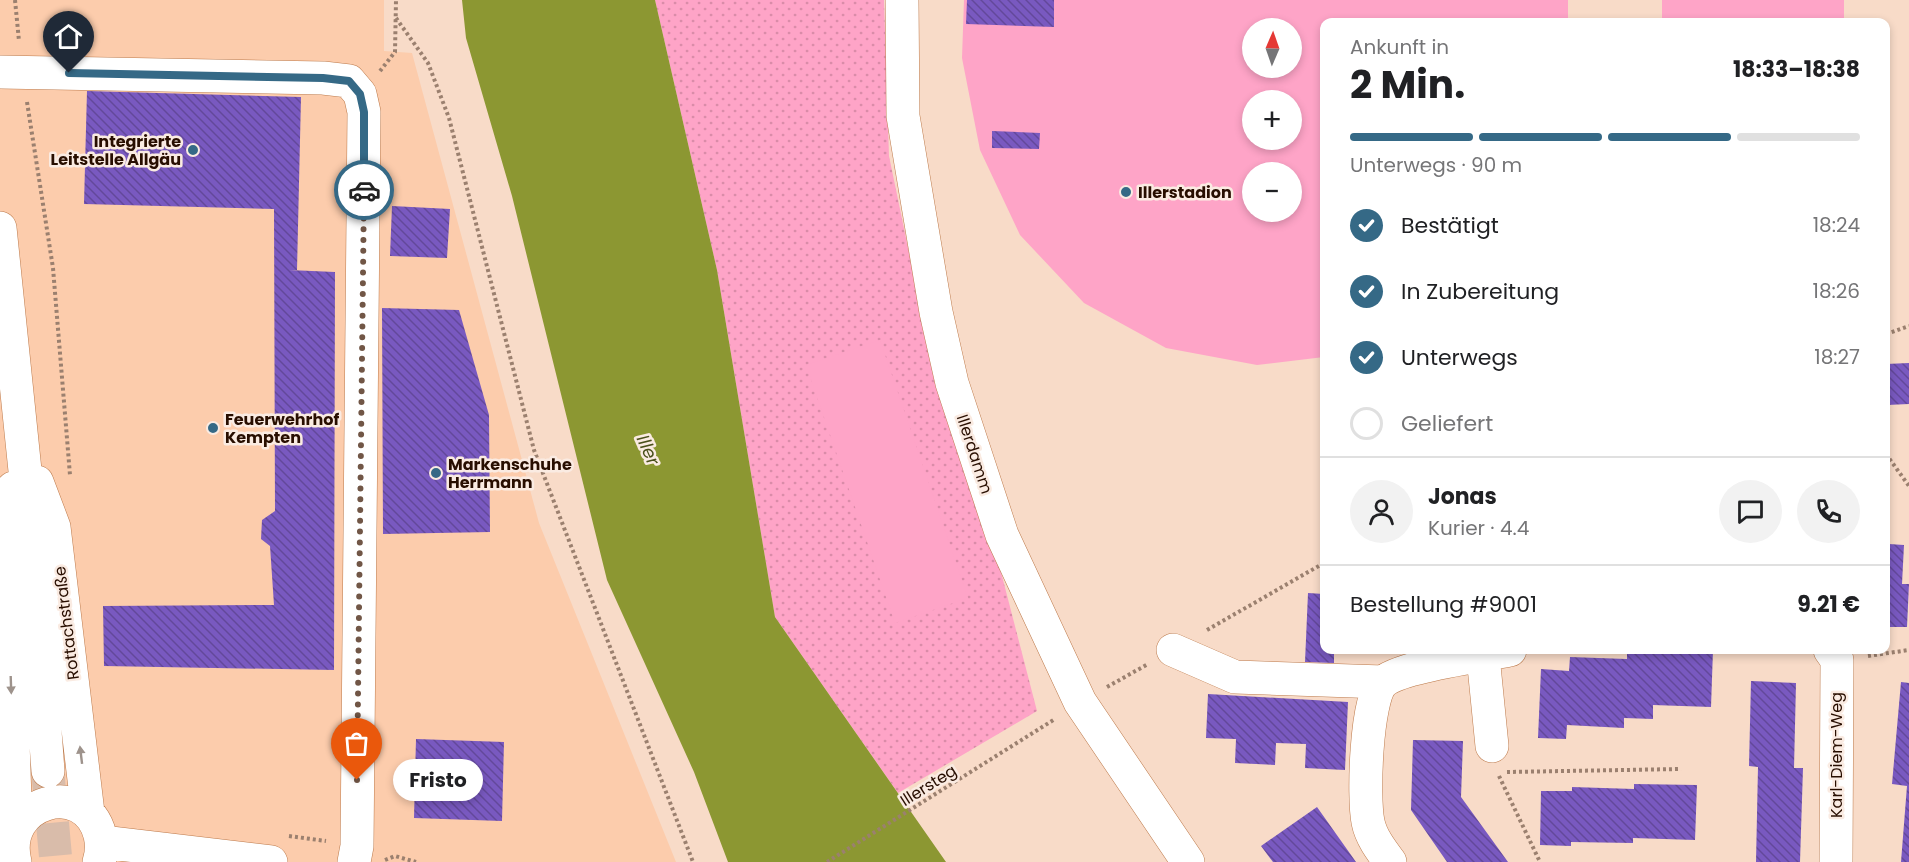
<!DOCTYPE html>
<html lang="de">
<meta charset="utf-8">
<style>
:root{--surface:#fff;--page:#f2f2f2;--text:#202124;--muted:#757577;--line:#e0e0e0;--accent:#356986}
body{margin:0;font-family:Poppins,sans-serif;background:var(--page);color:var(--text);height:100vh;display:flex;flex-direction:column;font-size:22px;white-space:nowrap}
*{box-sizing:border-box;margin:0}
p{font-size:20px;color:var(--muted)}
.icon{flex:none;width:33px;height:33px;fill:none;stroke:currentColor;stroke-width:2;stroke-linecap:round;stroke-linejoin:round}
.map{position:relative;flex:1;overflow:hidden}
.side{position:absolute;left:1320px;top:18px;width:570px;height:636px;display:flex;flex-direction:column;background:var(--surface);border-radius:12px;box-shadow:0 3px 9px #0003}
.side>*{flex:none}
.needle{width:39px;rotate:2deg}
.controls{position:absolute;left:1242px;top:18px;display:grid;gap:12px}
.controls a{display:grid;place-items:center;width:60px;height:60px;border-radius:50%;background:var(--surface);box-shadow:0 3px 9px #0003;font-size:30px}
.pin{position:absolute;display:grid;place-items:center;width:51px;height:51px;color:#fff;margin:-62px -26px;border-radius:50% 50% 50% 0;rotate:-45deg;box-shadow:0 0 6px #0007}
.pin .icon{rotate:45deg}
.courier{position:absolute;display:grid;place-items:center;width:60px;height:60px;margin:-30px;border:4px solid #356986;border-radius:50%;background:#fff;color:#222;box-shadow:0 2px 8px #0007}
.bubble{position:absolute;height:42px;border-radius:21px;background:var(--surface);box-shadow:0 3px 9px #0003;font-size:20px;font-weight:700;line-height:42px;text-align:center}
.head em{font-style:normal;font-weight:700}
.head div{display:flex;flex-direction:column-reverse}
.head{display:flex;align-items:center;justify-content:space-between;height:102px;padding:0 30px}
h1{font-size:39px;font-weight:700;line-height:45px}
.bar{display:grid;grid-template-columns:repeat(4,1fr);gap:9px 6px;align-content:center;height:72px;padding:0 30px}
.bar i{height:8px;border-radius:4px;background:var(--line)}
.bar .active{background:var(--accent)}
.bar p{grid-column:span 4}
.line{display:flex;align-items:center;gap:15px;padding:0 30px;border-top:2px solid var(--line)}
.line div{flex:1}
.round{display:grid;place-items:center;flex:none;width:63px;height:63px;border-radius:32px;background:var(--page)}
ol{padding:0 30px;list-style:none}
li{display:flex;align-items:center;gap:18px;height:66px}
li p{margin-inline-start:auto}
li .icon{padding:6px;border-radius:50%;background:var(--accent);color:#fff;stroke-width:4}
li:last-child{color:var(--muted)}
li i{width:33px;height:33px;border:3px solid var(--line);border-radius:50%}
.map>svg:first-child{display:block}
.built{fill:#fcccac}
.grass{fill:url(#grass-dots)}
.garden{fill:#fea4c7;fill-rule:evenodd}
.water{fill:#8c9732}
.building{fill:url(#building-back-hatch)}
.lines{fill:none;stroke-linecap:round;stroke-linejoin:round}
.minor-tunnel{stroke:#d9bcaa;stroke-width:33;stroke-dasharray:33 16;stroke-linecap:butt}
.minor-casing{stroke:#bd7a4b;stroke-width:34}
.path{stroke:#9b806f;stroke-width:4;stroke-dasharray:3 3;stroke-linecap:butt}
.minor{stroke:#fff;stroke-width:33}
.oneway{fill:#9e938c}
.done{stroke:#715646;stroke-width:6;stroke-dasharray:0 10.8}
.route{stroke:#356986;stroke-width:8}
.poi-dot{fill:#356986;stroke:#faebe2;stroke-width:2}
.labels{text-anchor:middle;stroke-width:5;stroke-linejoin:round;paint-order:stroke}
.poi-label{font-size:16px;font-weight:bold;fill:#280e00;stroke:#faebe2;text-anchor:start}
.street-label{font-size:16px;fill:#280e00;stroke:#faebe2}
.water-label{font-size:18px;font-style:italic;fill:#4a501b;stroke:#faebe2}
</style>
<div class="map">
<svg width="1909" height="862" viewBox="0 0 1909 862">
<defs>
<pattern id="grass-dots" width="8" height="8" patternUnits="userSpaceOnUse" patternTransform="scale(1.5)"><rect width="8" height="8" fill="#fea4c7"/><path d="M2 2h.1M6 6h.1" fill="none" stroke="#da8ca9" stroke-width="1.8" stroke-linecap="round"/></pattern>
<pattern id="building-back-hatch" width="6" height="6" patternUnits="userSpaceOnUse" patternTransform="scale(1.5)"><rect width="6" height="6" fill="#7959c0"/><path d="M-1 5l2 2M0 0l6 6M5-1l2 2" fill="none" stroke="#63489a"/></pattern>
</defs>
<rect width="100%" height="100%" fill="#f8dbc8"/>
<!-- built -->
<path class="built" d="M0,0H384V51L412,53L539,523L676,862H0Z"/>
<!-- grass -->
<path class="grass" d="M655,0H884L889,156L919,301L952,383L1037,711L898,793L775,617L717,270Z"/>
<!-- garden -->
<path class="garden" d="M964,0H1568V22H1324V357L1257,365L1166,348L1084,303L1020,235L980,150L962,58ZM1252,28H1292V68H1252ZM1252,100H1292V140H1252ZM1252,172H1292V212H1252Z
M1662,0H1844V22H1662Z
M880,340L968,598L895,623L806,365Z"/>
<!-- water -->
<path class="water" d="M462,0H655L717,270L775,617L946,862H728L694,772L607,580L512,196L466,38Z"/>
<!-- building -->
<path class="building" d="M967,0H1054V27L966,24Z
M87,91L301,97L297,270H289L335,272L334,670L104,666L103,606L274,605L270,546L261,539L262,520L275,511L274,209L84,204Z
M992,131L1040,133L1039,149L992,148Z
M392,206L450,209L447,258L390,256Z
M382,308L459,310L489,415L490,532L383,534Z
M1909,363V404L1887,405L1886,364Z
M1886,534H1889V544L1904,545L1902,584H1909L1907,627H1886Z
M1308,593L1324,594V650H1363V654L1334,653V663L1305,662Z
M1627,650H1713L1711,707L1653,705V719L1624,718V728L1567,725L1566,739L1538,738L1541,669L1569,671L1570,657L1627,659Z
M1751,681L1796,683L1794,768H1803L1800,862H1756L1758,767L1749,766Z
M1901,682L1909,683V862H1901L1907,786L1892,784Z
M1208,694L1348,702L1345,770L1305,768L1306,744L1276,743L1275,765L1235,763L1236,739L1206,738Z
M416,739L504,742L502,821L414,818Z
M1413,740L1463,741L1461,797L1508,862H1447L1411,810Z
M1634,784L1697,785L1695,840L1633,838V843L1571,842V846L1540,845L1541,791H1572V787L1634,789Z
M1317,807L1356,862H1273L1261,846Z"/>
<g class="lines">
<!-- minor-tunnel -->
<path class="minor-tunnel" d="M48,774L56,862"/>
<defs>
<path id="minor" d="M902,0L903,116L936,312L952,383L1002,535L1080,702L1188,862
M0,72L323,78L349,81L360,94L364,112L357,846L354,862
M0,228L27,490L48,771
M37,482L54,527L88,813
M13,488L6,540L16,828
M1173,650L1235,677L1383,682
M1830,650L1837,660L1836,862
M1483,656L1492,746
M102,842L271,862
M15,862C0,801 85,777 100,835C102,844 102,853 99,862
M1390,862C1381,850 1371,837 1368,822C1363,797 1366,700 1382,683C1399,666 1483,656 1510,650"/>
</defs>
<!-- minor casing -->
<use href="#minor" class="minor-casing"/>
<!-- path -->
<path class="path" d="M15,0L19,41
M396,18L428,63L449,118L534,450L693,862
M380,71L395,52L396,0
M27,102L53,268L70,475
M1886,334L1909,326
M1886,454L1909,486
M1207,630L1324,563
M1868,656L1909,650
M1107,687L1148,664
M1507,772L1681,769
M1499,776L1540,862
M289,836L326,841
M385,860L395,856L416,862
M827,862L1055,719"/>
<!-- minor -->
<use href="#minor" class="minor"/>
</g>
<!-- one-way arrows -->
<defs><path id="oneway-solid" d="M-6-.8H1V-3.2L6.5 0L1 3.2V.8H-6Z" transform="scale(1.5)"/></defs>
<g class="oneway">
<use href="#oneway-solid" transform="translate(11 685) rotate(88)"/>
<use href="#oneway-solid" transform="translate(81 755) rotate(-97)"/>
</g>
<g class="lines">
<!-- done -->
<path class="done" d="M357,780L364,190"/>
<!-- route -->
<path class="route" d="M69,73L323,78L349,81L360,94L364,112V190"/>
</g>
<!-- markers -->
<g class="poi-dot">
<circle cx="193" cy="150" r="6"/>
<circle cx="1126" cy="192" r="6"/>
<circle cx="213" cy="428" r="6"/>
<circle cx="436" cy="473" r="6"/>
</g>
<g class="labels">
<!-- poi labels -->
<g class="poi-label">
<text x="181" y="147" text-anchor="end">Integrierte<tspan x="181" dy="18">Leitstelle Allgäu</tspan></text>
<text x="1138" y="198">Illerstadion</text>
<text x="225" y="425">Feuerwehrhof<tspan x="225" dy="18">Kempten</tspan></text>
<text x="448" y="470">Markenschuhe<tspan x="448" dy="18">Herrmann</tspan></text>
</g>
<!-- street labels -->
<g class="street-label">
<text transform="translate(975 454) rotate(72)" y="6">Illerdamm</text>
<text transform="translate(66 623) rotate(-97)" y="6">Rottachstraße</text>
<text transform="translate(1836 755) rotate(-90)" y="6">Karl-Diem-Weg</text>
<text transform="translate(928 785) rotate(-32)" y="6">Illersteg</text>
</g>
<!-- water labels -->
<g class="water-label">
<text transform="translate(648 450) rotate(66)" y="6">Iller</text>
</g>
</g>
</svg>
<div class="controls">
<a><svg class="needle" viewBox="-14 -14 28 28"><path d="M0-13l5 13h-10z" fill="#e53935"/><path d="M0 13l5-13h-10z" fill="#757577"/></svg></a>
<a>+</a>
<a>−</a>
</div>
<div class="pin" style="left:357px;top:780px;background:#ea580c"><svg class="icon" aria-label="bag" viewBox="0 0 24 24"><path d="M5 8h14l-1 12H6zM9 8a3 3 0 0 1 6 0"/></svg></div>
<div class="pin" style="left:69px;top:73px;background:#1f2937"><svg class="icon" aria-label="home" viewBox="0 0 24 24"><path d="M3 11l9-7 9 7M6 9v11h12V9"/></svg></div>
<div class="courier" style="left:364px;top:190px"><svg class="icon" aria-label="car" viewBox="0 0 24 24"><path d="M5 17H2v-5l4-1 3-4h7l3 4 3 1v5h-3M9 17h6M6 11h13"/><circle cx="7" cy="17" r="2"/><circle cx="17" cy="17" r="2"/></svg></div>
<div class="bubble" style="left:393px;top:759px;width:90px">Fristo</div>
<section class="side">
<div class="head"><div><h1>2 Min.</h1><p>Ankunft in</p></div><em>18:33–18:38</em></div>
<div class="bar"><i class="active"></i><i class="active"></i><i class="active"></i><i></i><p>Unterwegs · 90 m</p></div>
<ol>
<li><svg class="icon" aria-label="check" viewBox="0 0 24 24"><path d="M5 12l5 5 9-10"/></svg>Bestätigt<p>18:24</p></li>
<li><svg class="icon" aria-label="check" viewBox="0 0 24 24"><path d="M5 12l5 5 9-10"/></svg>In Zubereitung<p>18:26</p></li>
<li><svg class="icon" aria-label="check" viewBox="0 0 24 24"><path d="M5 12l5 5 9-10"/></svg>Unterwegs<p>18:27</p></li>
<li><i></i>Geliefert</li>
</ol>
<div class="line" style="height:108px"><a class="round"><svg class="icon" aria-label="person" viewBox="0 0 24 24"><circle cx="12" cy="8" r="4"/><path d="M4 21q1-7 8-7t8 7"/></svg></a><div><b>Jonas</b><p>Kurier · 4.4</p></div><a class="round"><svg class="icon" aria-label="chat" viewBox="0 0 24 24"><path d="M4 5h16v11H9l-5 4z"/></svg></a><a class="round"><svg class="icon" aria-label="phone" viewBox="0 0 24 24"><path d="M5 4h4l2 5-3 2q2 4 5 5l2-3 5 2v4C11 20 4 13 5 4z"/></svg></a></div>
<div class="line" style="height:78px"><div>Bestellung #9001</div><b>9.21 €</b></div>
</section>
</div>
